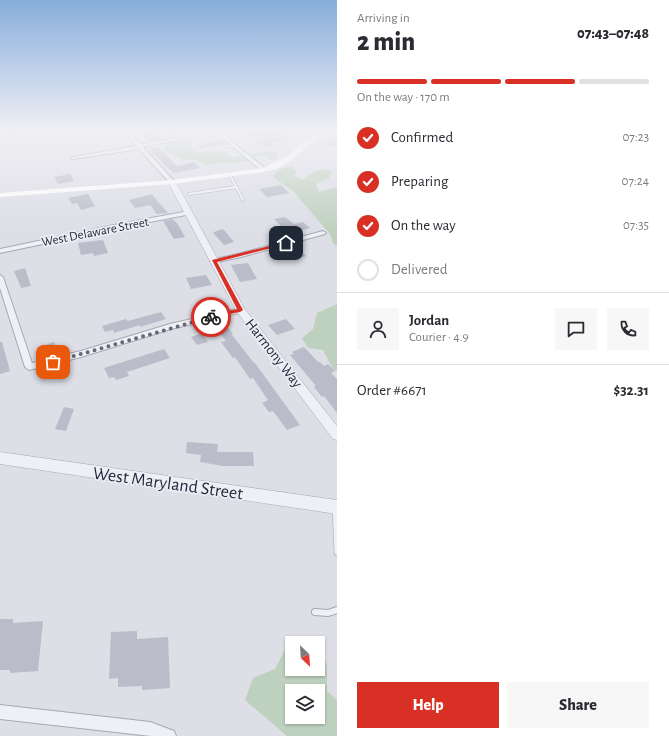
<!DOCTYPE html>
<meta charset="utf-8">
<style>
:root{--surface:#fff;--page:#f7f7f7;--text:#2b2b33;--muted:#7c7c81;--line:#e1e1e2;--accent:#d93025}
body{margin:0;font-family:"Alegreya Sans",sans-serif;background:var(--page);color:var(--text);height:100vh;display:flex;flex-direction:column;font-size:15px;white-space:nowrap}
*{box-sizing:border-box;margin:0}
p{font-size:13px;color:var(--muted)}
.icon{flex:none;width:22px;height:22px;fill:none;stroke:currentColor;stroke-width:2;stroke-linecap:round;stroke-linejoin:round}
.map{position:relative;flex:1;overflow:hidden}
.details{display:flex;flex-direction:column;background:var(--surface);width:332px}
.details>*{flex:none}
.needle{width:26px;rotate:155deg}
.fabs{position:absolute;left:285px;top:636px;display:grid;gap:8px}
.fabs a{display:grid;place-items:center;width:40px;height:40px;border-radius:0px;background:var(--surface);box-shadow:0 1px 3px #0004;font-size:20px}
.pin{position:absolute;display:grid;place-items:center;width:34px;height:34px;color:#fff;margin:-17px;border-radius:8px;box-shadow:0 2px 6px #0006}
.courier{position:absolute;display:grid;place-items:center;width:40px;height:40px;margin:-20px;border:3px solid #d93025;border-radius:50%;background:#fff;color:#222;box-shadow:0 1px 5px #0007}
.summary em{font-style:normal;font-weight:800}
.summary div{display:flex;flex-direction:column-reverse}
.summary{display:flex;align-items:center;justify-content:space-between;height:68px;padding:0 20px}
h1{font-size:26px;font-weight:800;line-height:30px}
.bar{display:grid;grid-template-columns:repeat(4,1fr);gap:6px 4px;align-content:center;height:48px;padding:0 20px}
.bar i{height:5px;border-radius:3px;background:var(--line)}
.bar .current{background:var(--accent)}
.bar p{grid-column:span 4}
.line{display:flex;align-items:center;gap:10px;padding:0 20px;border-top:1px solid var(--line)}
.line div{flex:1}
.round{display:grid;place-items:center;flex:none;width:42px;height:42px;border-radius:0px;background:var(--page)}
ol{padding:0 20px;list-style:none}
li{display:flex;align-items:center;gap:12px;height:44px}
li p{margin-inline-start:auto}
li .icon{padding:4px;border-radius:50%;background:var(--accent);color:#fff;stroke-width:4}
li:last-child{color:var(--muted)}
li i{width:22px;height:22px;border:2px solid var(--line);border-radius:50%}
.button{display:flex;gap:8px;margin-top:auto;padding:8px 20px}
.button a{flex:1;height:46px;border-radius:0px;background:var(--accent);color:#fff;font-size:16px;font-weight:800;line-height:46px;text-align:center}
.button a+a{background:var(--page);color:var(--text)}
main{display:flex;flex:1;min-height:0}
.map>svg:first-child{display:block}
.green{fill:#bed0be;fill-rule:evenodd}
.building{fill:#babcc9}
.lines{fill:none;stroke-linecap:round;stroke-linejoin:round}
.service-far2-casing{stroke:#a6a8b3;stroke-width:3.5}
.service-far1-casing{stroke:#a6a8b3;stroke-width:6}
.service-casing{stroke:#a6a8b3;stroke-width:8}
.minor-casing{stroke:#a6a8b3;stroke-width:2}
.tertiary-casing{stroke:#a6a8b3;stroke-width:1}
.service-far2{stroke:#eff0f5;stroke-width:2.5}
.service-far1{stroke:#eff0f5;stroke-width:5}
.service{stroke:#eff0f5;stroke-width:6}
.minor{fill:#eff0f5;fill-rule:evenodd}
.tertiary{fill:#eff0f5;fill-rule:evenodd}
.secondary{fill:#fff;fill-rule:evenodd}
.route{fill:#d93025}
.done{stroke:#666878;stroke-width:4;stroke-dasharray:0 7.2}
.labels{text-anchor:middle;stroke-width:3.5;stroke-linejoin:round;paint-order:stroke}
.far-street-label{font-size:13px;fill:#26293d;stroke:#ecedf4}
.street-label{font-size:15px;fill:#26293d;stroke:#ecedf4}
.near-street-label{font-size:18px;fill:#26293d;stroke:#ecedf4}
</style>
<main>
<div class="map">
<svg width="337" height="736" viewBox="0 0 337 736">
<rect width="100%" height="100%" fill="#dddee6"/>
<!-- green -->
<path class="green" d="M168,129H175L190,142L194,150L201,154L220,151L228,153L231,157H234C245,155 269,149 277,153V159L270,160L267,156L261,155L257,156L253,160L232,164L224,162L206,165L196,160L183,159L163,150L168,142L166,137Z
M292,167L297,172L293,176L303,180C312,172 320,167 332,172L329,178L316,184L319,192L337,187V246L333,243L330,234L294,192L273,177V175L283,168Z
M337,304V370L334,371L323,350L308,348L302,338L313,329L317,313Z
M308,637L316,643H292V669H318V646L327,665V691L337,700V736H287L245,700L253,678L275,669L289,642ZM292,691H318V717H292Z"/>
<!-- building -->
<path class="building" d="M240,129H277L292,138L272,143L275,145L264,147Z
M152,130L161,139L149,141L140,132Z
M334,137H337V147L325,143Z
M222,139L227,143L201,148L197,145Z
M158,147L177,166L194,162L200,168L173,173L149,149Z
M70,174L74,181L58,184L54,177Z
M281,185L289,193L267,197L259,189Z
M88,194L95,206L81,210L77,203L72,204L68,198Z
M152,194L154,197L168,213L157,214L150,205L135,208L129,200Z
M285,217L294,224L303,222L310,228L289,234L274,219Z
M172,219L177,223L185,237L174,239L163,221Z
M223,229L234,242L224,245L214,234V232Z
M103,240L108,253L94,256L93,253L81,255L78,243Z
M299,250L306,256L298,259L291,252Z
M248,263L257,279L240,282L231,265Z
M25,268L31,286L21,288L14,271Z
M206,275L212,285L191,289L186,278Z
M161,312L166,319L140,327V325L114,333L113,330L105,332L102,326L126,319L128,321Z
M286,319L295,329L277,335L268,325Z
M227,326L233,334L232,335L254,363H255L300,425L287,430L273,411L269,412L262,403L268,400L253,378L250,379L235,357L233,358L221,342L226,341L217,329Z
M202,333L208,342L197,345L191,337Z
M0,342H2L10,371L0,374Z
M54,342L58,352L45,356L42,346Z
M304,347L318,362H320L324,366L328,364L335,371L331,373L337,379V413L324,396L322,397L314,387L316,386L290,355L294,354L292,352Z
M164,349L170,358L127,372L129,376L116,380L114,377L109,378L104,368Z
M64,407L74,409L66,431L55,429Z
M187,442L218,444L217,452H253L254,466H223L200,462L201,455L186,453Z
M0,619H13V623L43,621L38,671L10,673V670H0Z
M137,631V639L168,637L170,688L142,690V686L118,687V678L109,679L111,632Z"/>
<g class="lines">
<defs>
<path id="service-far2" d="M178,129L185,136L216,130
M223,136L192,143L200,151L234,145
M230,175L243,200
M189,194L236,187"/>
<path id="service-far1" d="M335,509L337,553"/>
<path id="service" d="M315,612L328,613L337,610"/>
<path id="minor" d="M32,129H41L0,136V134Z
M122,129H126L140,144L181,138V140H179L143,147L174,181V183H170L139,149L73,159L71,158L73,157L137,146Z
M212,129H216L266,169V171H262Z
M321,129L337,133V136L321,131Z
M189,211L191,212V214L114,229L0,253V249L114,225Z
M323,231L326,233L325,234L241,257L213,263L210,261L211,260L238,254Z
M0,275L3,277L32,363L81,351L170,324L240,308L244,310L243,312L171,329L81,357L29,370L25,367L0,288Z
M0,705L150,722L174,731L176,736H151L0,719Z"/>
<path id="tertiary" d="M169,180H175L176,182L244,308L337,426V440L333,439L237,312L168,182Z
M0,452L337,500V514L0,464Z"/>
</defs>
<!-- service-far2 casing -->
<use href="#service-far2" class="service-far2-casing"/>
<!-- service-far1 casing -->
<use href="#service-far1" class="service-far1-casing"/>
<!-- service casing -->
<use href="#service" class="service-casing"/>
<!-- minor casing -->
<use href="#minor" class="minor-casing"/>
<!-- tertiary casing -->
<use href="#tertiary" class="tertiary-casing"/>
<!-- service-far2 -->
<use href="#service-far2" class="service-far2"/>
<!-- service-far1 -->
<use href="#service-far1" class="service-far1"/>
<!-- service -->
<use href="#service" class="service"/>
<!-- minor -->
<use href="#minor" class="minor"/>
<!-- tertiary -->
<use href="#tertiary" class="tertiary"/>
<!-- secondary -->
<path class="secondary" d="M320,129H327L292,160L276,169L264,172L172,184L0,197V193L172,180L263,168L286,157Z"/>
</g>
<!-- sky -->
<linearGradient id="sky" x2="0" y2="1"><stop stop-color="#87addb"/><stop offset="0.56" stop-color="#f0f0f4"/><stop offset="1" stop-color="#f0f0f4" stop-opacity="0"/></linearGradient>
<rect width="337" height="232" fill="url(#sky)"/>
<!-- route -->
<path class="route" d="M286,242L288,243L287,244L217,262L243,310L240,312L209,318V315L237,309L212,260Z"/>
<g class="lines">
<!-- done -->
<path class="done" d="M53,362L211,317"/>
</g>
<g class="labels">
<!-- far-street labels -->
<g class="far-street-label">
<text transform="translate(95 231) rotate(-11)" y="5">West Delaware Street</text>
</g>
<!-- street labels -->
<g class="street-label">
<text transform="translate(274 353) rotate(52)" y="5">Harmony Way</text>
</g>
<!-- near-street labels -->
<g class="near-street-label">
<text transform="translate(168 483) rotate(8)" y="6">West Maryland Street</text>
</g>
</g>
</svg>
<div class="fabs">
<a><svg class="needle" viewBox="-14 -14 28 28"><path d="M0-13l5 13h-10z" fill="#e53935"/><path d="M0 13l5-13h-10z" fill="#7c7c81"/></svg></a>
<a><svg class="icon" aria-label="layers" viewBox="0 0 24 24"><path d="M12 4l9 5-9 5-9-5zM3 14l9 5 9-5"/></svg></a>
</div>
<div class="pin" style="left:53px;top:362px;background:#ea580c"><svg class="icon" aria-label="bag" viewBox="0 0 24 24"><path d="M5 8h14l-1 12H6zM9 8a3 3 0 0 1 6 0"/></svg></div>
<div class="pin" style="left:286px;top:243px;background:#1f2937"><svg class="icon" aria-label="home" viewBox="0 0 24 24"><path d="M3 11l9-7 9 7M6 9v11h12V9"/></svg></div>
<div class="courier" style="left:211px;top:317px"><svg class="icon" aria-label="bike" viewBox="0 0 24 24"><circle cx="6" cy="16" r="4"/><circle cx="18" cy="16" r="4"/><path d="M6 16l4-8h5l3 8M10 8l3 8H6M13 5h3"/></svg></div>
</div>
<section class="details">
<div class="summary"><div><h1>2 min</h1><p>Arriving in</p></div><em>07:43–07:48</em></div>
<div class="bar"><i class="current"></i><i class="current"></i><i class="current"></i><i></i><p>On the way · 170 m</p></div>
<ol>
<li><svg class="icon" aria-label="check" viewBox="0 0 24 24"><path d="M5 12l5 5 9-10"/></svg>Confirmed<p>07:23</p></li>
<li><svg class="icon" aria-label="check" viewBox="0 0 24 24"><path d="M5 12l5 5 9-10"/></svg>Preparing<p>07:24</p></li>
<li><svg class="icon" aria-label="check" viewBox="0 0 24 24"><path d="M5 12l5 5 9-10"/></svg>On the way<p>07:35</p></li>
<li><i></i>Delivered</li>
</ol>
<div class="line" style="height:72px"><a class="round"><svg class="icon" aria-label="person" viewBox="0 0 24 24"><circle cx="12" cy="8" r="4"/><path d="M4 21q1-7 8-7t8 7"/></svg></a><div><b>Jordan</b><p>Courier · 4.9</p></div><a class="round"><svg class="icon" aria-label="chat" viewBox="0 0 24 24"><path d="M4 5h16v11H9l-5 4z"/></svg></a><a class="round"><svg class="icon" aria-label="phone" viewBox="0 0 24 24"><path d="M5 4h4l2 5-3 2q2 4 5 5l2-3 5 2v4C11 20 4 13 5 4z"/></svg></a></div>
<div class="line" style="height:52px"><div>Order #6671</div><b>$32.31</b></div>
<div class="button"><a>Help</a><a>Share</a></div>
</section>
</main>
